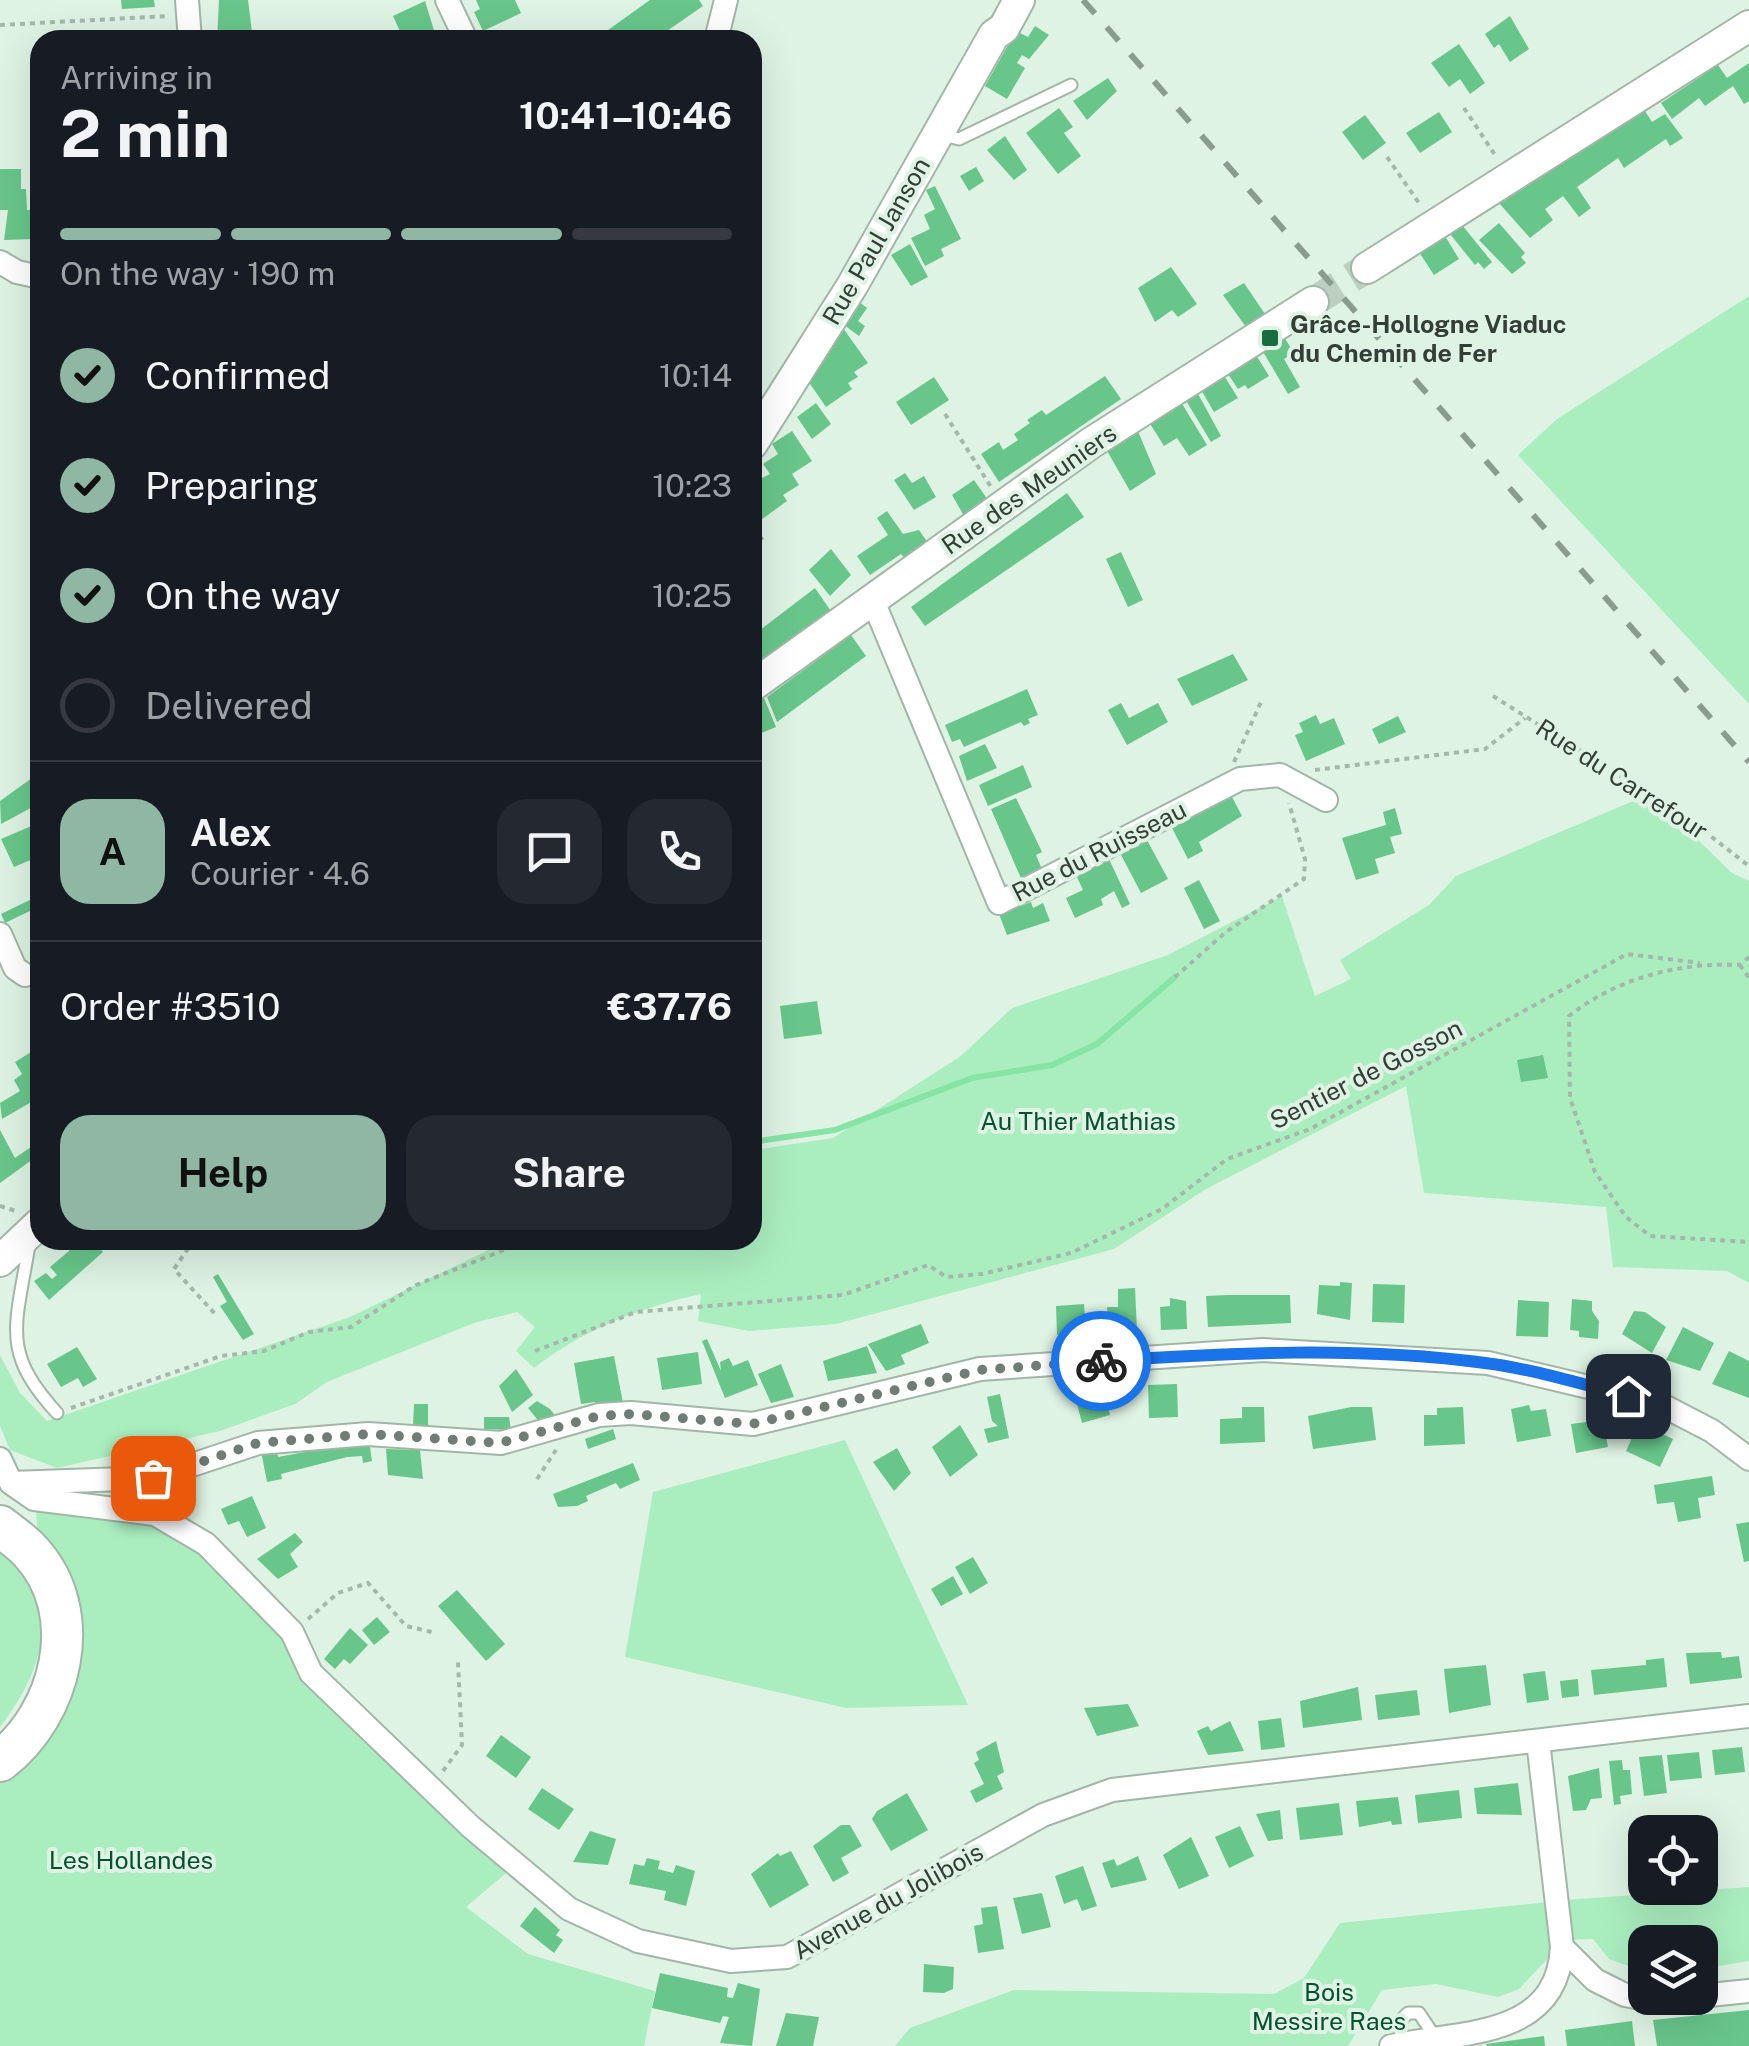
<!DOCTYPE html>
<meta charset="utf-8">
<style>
:root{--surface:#171b24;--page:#242831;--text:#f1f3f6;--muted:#9ea1a6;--line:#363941;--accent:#8fb7a4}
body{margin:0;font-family:"Public Sans",sans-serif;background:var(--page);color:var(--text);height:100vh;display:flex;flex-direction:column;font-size:38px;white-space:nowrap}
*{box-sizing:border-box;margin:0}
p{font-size:32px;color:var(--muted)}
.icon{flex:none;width:55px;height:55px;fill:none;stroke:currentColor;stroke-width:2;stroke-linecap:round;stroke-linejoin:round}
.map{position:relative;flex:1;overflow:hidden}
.side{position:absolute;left:30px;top:30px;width:732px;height:1220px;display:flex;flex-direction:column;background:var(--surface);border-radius:30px;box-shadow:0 10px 40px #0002}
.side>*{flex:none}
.buttons{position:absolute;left:1628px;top:1815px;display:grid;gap:20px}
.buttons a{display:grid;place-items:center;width:90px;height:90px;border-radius:20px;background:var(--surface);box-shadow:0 10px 40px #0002;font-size:50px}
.pin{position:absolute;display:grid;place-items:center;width:85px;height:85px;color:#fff;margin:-42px;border-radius:20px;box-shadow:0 5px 15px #0006}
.courier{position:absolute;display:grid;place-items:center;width:100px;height:100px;margin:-50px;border:8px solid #1a73e8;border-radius:50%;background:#fff;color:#222;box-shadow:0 2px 12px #0007}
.head em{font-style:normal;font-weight:700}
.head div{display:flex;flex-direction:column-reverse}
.head{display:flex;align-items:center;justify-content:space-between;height:170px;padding:0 30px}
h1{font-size:65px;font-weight:700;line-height:75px}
.bar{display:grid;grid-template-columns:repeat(4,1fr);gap:15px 10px;align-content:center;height:120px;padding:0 30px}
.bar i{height:12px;border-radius:8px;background:var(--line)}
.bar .current{background:var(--accent)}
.bar p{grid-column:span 4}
.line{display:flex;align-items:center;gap:25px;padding:0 30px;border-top:2px solid var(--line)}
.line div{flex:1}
.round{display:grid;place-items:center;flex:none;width:105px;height:105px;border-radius:30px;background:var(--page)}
ol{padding:0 30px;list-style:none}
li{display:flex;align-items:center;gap:30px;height:110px}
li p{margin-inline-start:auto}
li .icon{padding:10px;border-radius:50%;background:var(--accent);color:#111;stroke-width:4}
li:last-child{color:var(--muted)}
li i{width:55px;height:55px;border:5px solid var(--line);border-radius:50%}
.button{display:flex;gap:20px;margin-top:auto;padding:20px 30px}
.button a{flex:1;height:115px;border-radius:30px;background:var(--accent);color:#111;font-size:40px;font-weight:700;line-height:115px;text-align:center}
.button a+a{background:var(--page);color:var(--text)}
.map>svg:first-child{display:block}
.green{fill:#aaeebf}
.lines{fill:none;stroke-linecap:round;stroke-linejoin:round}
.stream{stroke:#85e4a6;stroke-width:6}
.building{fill:#68c68a}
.secondary-tunnel{stroke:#bccfc1;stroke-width:30;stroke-dasharray:30 15;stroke-linecap:butt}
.lane-casing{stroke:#a2b6a8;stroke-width:15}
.street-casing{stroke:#a2b6a8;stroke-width:26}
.secondary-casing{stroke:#a2b6a8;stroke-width:34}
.highway-casing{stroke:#a2b6a8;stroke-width:44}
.path{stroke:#a6b7ab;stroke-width:4;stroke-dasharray:5 5;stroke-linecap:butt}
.lane{stroke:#fff;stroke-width:11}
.street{stroke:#fff;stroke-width:22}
.secondary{stroke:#fff;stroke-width:30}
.highway{stroke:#fff;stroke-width:40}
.rail{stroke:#8c9b90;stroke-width:6;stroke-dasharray:18 18;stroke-linecap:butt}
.done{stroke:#707d74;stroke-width:10;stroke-dasharray:0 18}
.route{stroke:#1a73e8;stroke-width:12}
.poi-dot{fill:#186d3f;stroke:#def3e4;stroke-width:4}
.labels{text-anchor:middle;stroke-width:8;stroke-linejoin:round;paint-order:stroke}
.street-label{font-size:25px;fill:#353d37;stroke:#def3e4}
.poi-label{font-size:25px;font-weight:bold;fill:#353d37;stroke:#def3e4;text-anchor:start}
.park-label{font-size:25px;fill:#06522c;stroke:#def3e4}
</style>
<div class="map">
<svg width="1749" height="2046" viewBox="0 0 1749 2046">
<rect width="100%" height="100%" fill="#def3e4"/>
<!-- green -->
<path class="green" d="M1749,296V704L1518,455L1557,419Z
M1638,799L1689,831L1732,873L1749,881V1283L1727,1271L1613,1267L1606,1207L1424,1193L1406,1086L1206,1189L1114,1249L836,1324L749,1331L698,1321L701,1294C639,1308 584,1329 534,1368L516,1351L535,1327L517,1312L474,1323L327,1382L295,1404L220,1431L57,1468L10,1450L0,1426V1355L20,1393L47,1421L350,1317L509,1240H752L753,1150L833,1138L961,1056L1012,1008L1168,955L1282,896L1315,996L1351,979L1340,960L1429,905L1456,876Z
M845,1440L968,1705L846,1708L625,1657L653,1492Z
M36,1510L130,1516L191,1541L511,1869L466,1907L528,1954L655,1991L644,2046H0V1773L50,1721Z
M0,1553C67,1605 43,1671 0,1727Z
M1749,1887V1961L1700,1969V1942H1645V1972L1609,1959L1593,1939L1568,1940L1564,1900Z
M1549,1902L1554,1952L1519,1989L1498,1997L1436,1984L1382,1990L1348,2046H895L910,2028L1014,1990L1274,1994L1304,1978L1340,1923Z"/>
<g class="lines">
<!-- stream -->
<path class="stream" d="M752,1142L835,1130L972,1078L1052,1065L1097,1044L1175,977"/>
</g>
<!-- building -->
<path class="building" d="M121,0H154L155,7L122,9Z
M219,0H248L253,40H217Z
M476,0H515L521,13L483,31L474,12L480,9Z
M650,0H699L703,6L654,40H615L608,30Z
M425,1L437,40H404L393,16Z
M1510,16L1529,49L1510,62L1499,44L1494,48L1485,34Z
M1035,26L1049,35L1029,59L1022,55L1017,63L1025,68L1007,99L985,86L1016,31L1028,37Z
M150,30L151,40H121L120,32Z
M1459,44L1485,83L1470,94L1460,79L1449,87L1431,63Z
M1749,63V101L1744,104L1733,86L1705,106L1699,98L1672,119L1661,103L1718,65L1727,78Z
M1108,78L1117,91L1087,120L1073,101Z
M1059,108L1073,127L1064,133L1081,156L1058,174L1026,133Z
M1645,111L1652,122L1665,114L1683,138L1670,146L1666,139L1624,168L1618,158L1577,187L1591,208L1579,217L1563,196L1545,209L1553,220L1530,238L1499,203Z
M1439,112L1452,132L1420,153L1406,133Z
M1365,115L1386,143L1363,160L1342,132Z
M1005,136L1027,170L1014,180L987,150Z
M976,167L984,181L969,191L960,176Z
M0,169H21V189H26L27,210H32L33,239L4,240L8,210H0Z
M935,186L961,239L941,249L944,256L925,266L911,238L930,229L924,215L935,209L926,190Z
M1499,223L1525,253L1521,257L1526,263L1512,274L1479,240Z
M1462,225L1492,262L1484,269L1478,262L1475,265L1450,234Z
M1445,236L1459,259L1434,275L1419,252Z
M910,244L928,277L911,286L891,255Z
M1171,267L1197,304L1178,317L1172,310L1155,322L1138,288Z
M1244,283L1265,314L1246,327L1223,295Z
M855,299L867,308L858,321L865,326L859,336L840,322Z
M843,328L868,363L854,372L858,377L848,383L852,389L826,407L806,378L824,362L822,358L829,353L825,347Z
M1284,337L1294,353L1284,359L1300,387L1288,394L1262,350Z
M1256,355L1269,376L1248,389L1245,385L1238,389L1228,374Z
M1223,374L1238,398L1214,412L1200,388Z
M1105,376L1121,399L999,482L981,454L999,442L1003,450L1018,440L1014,434L1030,423L1027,420L1042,410L1046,415Z
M934,377L949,400L911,425L896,402Z
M1197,392L1221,436L1211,442L1185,399Z
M1181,402L1207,445L1189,456L1177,438L1164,446L1149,422Z
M816,403L831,424L812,439L797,417Z
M1137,429L1156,474L1130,491L1106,449Z
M792,431L812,461L792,474L799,485L783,495L787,501L754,525L764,539L752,546V483L770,474L763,464L778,454L772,444Z
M905,473L912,483L924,476L936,497L914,510L894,480Z
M974,480L988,500L964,516L952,495Z
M1067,493L1084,517L925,626L911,607Z
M887,511L903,534L919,530L928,543L907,561L901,554L870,575L857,556L888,535L877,518Z
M831,549L851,575L830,596L809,570Z
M1121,552L1143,600L1128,607L1106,559Z
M815,588L833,614L762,663L752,650V636Z
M851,635L866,656L777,722L767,697Z
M1233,654L1248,680L1192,706L1177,679Z
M1027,689L1038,715L1028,719L1030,723L1024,726L1021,722L964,747L960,739L952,742L945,725Z
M764,698L776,727L752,737V707Z
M1121,703L1129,718L1158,703L1168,722L1127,745L1108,710Z
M1316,715L1320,724L1334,718L1345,744L1306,761L1295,735L1303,732L1299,723Z
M1398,716L1406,732L1379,744L1372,729Z
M985,744L997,768L967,781L959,756Z
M1023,765L1032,787L988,806L979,785Z
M32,778L40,803L1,824L0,801Z
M1232,797L1242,816L1199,842L1203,851L1188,859L1171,826Z
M1016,798L1042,852L1036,855L1044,874L1023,883L991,809Z
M1395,808L1402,834L1390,837L1395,853L1375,859L1379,873L1356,880L1342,838L1386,825L1383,812Z
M36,824L40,856L14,867L1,839Z
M1147,840L1168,879L1141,893L1120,853Z
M1109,859L1130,904L1122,908L1114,891L1101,899L1103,905L1075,918L1066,898L1083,890L1075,873Z
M1199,880L1220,921L1204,929L1184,888Z
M40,895V924L32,910L5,923L1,914Z
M1031,902L1033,908L1043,903L1050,921L1007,935L999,914Z
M817,1001L822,1034L784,1039L780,1006Z
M31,1052L40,1067V1097L2,1119L0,1103L20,1091L14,1080L22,1074L15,1062Z
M1543,1055L1548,1078L1521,1082L1517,1060Z
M0,1130L15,1158L34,1145L40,1154L0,1183Z
M72,1240H92L103,1252L49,1300L34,1281L46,1273L52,1279L57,1275L50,1267L76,1245Z
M218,1274L254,1334L243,1340L220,1306L227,1302L213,1277Z
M1340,1282L1352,1283L1350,1320L1317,1314L1319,1285L1340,1286Z
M1373,1284L1405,1285L1404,1323L1372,1322Z
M1135,1288L1137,1330L1109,1332L1107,1307H1118V1289Z
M1228,1295H1290L1291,1323L1208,1327L1206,1296Z
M1170,1298L1186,1301L1187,1329L1161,1330L1160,1307L1170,1306Z
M1572,1299L1592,1301V1311L1599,1321L1598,1339L1579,1337V1331L1570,1330Z
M1518,1300L1549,1302L1548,1337L1516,1336Z
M1084,1304L1086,1333L1057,1335L1056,1306Z
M1634,1311L1645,1312L1666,1327L1652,1353L1622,1334Z
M921,1324L929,1343L901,1355L905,1364L886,1371L868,1344Z
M1683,1327L1714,1343L1700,1371L1666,1360Z
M707,1339L721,1371L720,1362L729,1358L733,1366L748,1360L758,1385L725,1398L702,1341Z
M867,1346L877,1373L828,1381L823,1361Z
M77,1347L97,1379L83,1387L78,1378L61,1387L47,1364Z
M1729,1351L1749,1361V1398L1712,1384Z
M698,1352L702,1384L662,1390L657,1358Z
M614,1356L623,1403L596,1408L595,1402L581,1404L574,1363Z
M781,1364L794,1397L771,1403L758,1374Z
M516,1369L533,1395L512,1412L499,1386Z
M1177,1384L1178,1417L1149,1418L1148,1385Z
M1104,1392L1110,1415L1082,1423L1076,1400Z
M1000,1394L1009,1438L988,1443L984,1429L998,1426L992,1421L987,1397Z
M537,1401L550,1409L558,1419L546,1424L537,1419L528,1408Z
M414,1404H428V1427H413Z
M1529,1405L1531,1411L1546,1409L1551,1436L1517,1442L1511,1409Z
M1242,1407H1264L1265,1442L1220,1444V1419L1242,1418Z
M1351,1407H1372L1376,1440L1313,1449L1308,1416Z
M1463,1407L1465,1444L1424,1446V1415H1437V1408Z
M484,1417H509L511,1430L484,1429Z
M1603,1420L1608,1447L1576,1453L1571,1424Z
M1639,1423L1673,1439L1660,1467L1626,1451Z
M960,1425L978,1455L950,1477L932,1447Z
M613,1429L616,1439L588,1449L585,1439Z
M369,1440L372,1461L363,1463L362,1456L347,1457L281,1474L282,1479L267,1482L261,1451L276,1448L278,1457Z
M897,1448L911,1473L894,1491L873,1462Z
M386,1449L420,1450L423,1479L388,1475Z
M633,1463L640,1480L620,1489L616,1483L586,1496L588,1501L577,1506L558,1507L553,1494Z
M1712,1476L1715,1495L1698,1498L1701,1518L1678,1522L1674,1502L1657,1504L1654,1485Z
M252,1496L266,1528L247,1537L239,1521L228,1525L221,1509Z
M1749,1522V1561L1744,1562L1736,1524Z
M295,1533L303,1542L290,1554L298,1567L278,1579L257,1559Z
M973,1557L988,1583L970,1594L955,1567Z
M953,1576L963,1594L941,1606L931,1589Z
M457,1590L505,1644L486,1661L438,1606Z
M377,1617L390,1632L374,1645L362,1630Z
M350,1628L368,1645L350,1664L344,1659L335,1669L324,1659Z
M1721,1652L1722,1658L1739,1656L1742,1678L1690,1684L1686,1653Z
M1664,1658L1667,1687L1594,1695L1591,1670L1646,1665V1660Z
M1486,1665L1491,1705L1449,1713L1444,1669Z
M1545,1671L1549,1700L1527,1703L1523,1674Z
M1578,1679L1579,1696L1562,1698L1560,1681Z
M1358,1687L1362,1720L1303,1728L1300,1701Z
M1417,1690L1420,1715L1378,1720L1375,1695Z
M1128,1704L1139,1726L1097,1736L1084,1708Z
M1281,1718L1285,1747L1261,1750L1258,1721Z
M1230,1721L1244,1751L1208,1755L1197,1731L1208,1726L1211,1731Z
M501,1735L531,1757L516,1778L486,1756Z
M996,1741L1004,1772L997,1776L1003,1789L976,1803L970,1791L984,1784L974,1763L979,1760L976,1752Z
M1742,1747L1745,1772L1715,1775L1712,1750Z
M1699,1752L1702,1778L1670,1781L1667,1755Z
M1662,1755L1667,1793L1644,1796L1639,1757Z
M1622,1760L1623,1770H1630L1632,1794L1620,1796L1621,1804L1614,1805L1609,1761Z
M1599,1768L1602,1798L1591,1799L1586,1810L1573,1811L1568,1776Z
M1518,1783L1522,1815L1477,1814L1474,1788Z
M542,1788L574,1809L559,1830L528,1809Z
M1459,1790L1462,1818L1418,1823L1415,1795Z
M907,1793L928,1830L891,1851L872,1819L877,1811Z
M1398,1797L1402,1824L1392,1825L1391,1821L1359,1827L1356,1801Z
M1339,1803L1343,1835L1300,1840L1296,1808Z
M1280,1810L1283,1839L1268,1841L1256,1814Z
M841,1825H850L862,1846L841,1858L849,1873L833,1882L813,1846Z
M1240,1826L1254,1856L1229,1868L1215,1837Z
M590,1831L616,1839L608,1865L573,1862Z
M1191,1837L1209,1876L1179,1889L1163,1855Z
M791,1851L809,1885L770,1908L751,1874L778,1853L780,1856Z
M1138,1856L1147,1880L1111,1888L1102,1863L1114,1859L1117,1866Z
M647,1858L660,1861L658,1869L673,1873L676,1865L695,1871L686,1906L664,1900L666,1891L629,1884L634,1864L644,1866Z
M1083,1866L1097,1906L1082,1911L1077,1899L1064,1904L1055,1876Z
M1042,1893L1051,1927L1022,1934L1013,1898Z
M997,1906L1004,1949L978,1953L974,1926L983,1924L981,1908Z
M535,1907L560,1930L556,1935L563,1940L554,1953L520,1926Z
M924,1964L954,1967L953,1989L944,1993L923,1992Z
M660,1973L728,1988L727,1997L733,1998L738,1983L760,1989L752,2046L720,2043L729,2017L723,2016L720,2023L652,2008Z
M1749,2010V2046H1657L1653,2020Z
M786,2013L819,2017L813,2046H776Z
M1632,2021L1635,2046H1567L1565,2030Z
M1544,2036L1545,2046H1487L1486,2044Z"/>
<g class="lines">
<!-- secondary-tunnel -->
<path class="secondary-tunnel" d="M1313,302L1367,268"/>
<defs>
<path id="lane" d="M939,134L959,139L1071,85
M29,1245C16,1326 0,1351 57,1413
M1401,2044V2020L1408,2013H1419L1435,2037"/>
<path id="street" d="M187,0L190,40
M447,0L466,40
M716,40L726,0
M0,262L17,272L40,277
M873,601L999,903L1240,779L1280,775L1326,800
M0,934L15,968L25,975
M0,1459L11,1483L34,1499L155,1514L206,1544L292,1632L311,1673L471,1827L569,1909L638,1941L731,1961L787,1957L1043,1815L1112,1790L1749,1716
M11,1483L153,1478L258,1443L368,1434L501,1443L599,1415L631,1413L753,1424L980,1369L1263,1350L1488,1363L1660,1404L1712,1431L1749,1459
M1538,1741L1562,1947L1595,1980L1625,1995L1651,2000L1682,1998
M1700,1996L1749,1991
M1391,2046C1462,2031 1557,2039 1562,1947"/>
<path id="secondary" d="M1367,268L1749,26
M752,444L852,286L994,35L1004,28L1019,0
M752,686L1091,443L1313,302
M0,1261L40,1223"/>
<path id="highway" d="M0,1526C10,1534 22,1542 30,1551C88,1613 61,1715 0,1761"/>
</defs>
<!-- lane casing -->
<use href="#lane" class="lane-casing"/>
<!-- street casing -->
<use href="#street" class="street-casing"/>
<!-- secondary casing -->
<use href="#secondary" class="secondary-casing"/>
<!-- highway casing -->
<use href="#highway" class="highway-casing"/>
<!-- path -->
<path class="path" d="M0,25L169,16
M1464,108L1497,158
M1387,157L1421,206
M945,414L991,487
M1493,696L1690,820L1749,866
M1234,762L1261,702
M1315,770L1485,749L1525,718
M1749,957L1740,965C1679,962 1617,978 1569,1016L1570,1098L1595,1172L1626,1217L1650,1236L1749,1242
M1740,965L1749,978
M1175,977L1226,932L1304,879L1305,859L1289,803
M0,1206L19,1212
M194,1240L174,1269L216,1315
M535,1351L636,1312L843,1295L928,1265L946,1277L982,1274L1071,1253L1162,1209L1227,1159L1310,1129L1627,954L1700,963
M71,1408L221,1356L264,1351L309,1332L351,1327L416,1285L529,1240
M537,1479L556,1450
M308,1619L338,1593L368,1583L406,1626L436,1633
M443,1771L462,1745L458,1662"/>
<!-- lane -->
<use href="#lane" class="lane"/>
<!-- street -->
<use href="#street" class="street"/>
<!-- secondary -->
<use href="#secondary" class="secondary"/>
<!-- highway -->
<use href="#highway" class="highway"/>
<!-- rail -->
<path class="rail" d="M1083,0L1749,762"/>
</g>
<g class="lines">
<!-- done -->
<path class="done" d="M153,1478L258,1443L368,1434L500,1443L599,1416L631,1414L752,1424L980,1370L1101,1361"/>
<!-- route -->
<path class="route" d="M1101,1361C1230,1353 1357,1346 1485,1363C1533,1369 1581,1384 1628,1396"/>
</g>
<!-- markers -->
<rect class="poi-dot" x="1260" y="328" width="20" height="20" rx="5"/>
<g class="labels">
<!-- street labels -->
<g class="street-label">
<text transform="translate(876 241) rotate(-60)" y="9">Rue Paul Janson</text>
<text transform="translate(1029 489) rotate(-35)" y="9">Rue des Meuniers</text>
<text transform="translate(1622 779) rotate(33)" y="9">Rue du Carrefour</text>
<text transform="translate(1099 851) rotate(-27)" y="9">Rue du Ruisseau</text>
<text transform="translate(1366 1074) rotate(-27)" y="9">Sentier de Gosson</text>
<text transform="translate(888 1901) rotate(-29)" y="9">Avenue du Jolibois</text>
</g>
<!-- poi labels -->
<g class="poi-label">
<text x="1290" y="333">Grâce-Hollogne Viaduc<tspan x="1290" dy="29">du Chemin de Fer</tspan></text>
</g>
<!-- park labels -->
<g class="park-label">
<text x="1078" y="1130">Au Thier Mathias</text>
<text x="131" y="1869">Les Hollandes</text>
<text x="1329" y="2001">Bois<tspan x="1329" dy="29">Messire Raes</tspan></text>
</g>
</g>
</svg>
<div class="buttons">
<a><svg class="icon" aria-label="locate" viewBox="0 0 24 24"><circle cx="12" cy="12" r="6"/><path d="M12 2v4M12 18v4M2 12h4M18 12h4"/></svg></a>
<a><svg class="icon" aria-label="layers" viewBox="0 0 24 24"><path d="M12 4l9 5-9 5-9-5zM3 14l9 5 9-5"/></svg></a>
</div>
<div class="pin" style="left:153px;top:1478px;background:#ea580c"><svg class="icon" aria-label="bag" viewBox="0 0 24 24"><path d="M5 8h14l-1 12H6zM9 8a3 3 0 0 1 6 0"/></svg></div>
<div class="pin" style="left:1628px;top:1396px;background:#1f2937"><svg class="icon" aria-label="home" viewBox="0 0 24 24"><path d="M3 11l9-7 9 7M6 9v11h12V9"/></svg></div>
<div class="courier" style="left:1101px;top:1361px"><svg class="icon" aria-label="bike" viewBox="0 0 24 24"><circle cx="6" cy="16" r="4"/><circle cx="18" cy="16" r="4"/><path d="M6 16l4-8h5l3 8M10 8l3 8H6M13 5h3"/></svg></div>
<section class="side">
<div class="head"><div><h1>2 min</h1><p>Arriving in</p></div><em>10:41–10:46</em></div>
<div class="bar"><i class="current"></i><i class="current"></i><i class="current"></i><i></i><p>On the way · 190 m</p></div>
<ol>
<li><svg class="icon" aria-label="check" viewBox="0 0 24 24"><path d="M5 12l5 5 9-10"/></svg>Confirmed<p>10:14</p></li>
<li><svg class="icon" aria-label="check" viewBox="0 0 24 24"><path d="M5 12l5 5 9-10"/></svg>Preparing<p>10:23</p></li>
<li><svg class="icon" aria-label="check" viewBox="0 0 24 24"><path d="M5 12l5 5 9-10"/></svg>On the way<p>10:25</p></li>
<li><i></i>Delivered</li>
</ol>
<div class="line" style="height:180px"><b class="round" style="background:var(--accent);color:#111">A</b><div><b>Alex</b><p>Courier · 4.6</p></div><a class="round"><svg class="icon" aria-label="chat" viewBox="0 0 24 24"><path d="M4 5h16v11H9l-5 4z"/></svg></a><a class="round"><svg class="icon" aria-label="phone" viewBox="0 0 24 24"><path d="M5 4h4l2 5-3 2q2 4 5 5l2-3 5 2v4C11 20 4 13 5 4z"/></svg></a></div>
<div class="line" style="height:130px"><div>Order #3510</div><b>€37.76</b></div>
<div class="button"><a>Help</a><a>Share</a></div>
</section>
</div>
